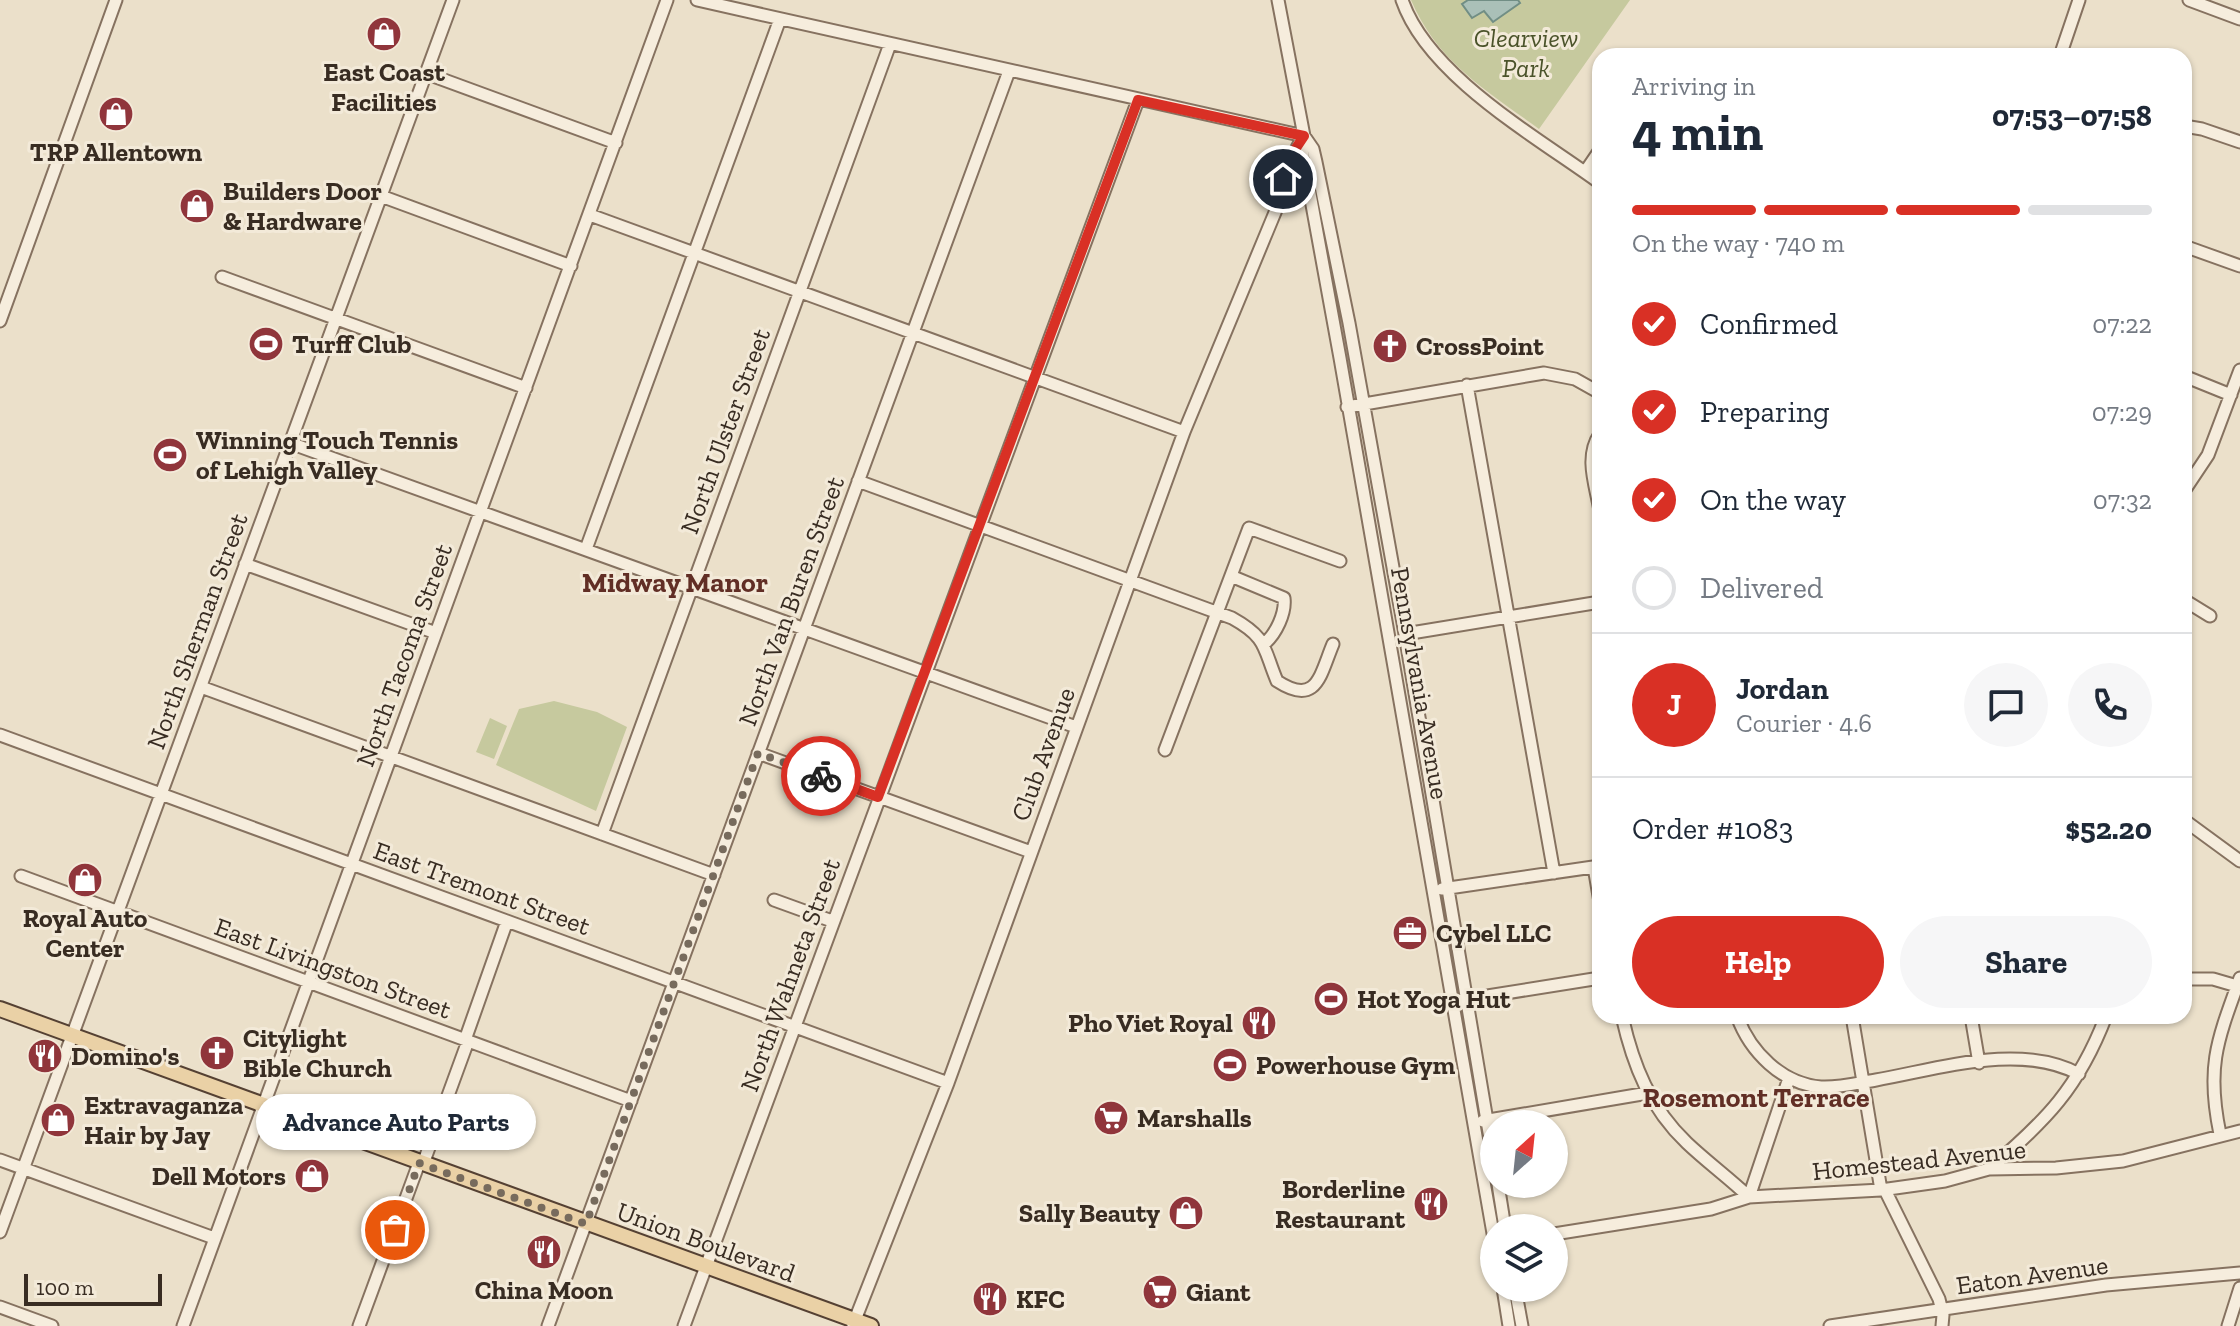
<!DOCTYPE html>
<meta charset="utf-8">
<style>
:root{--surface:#fff;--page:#f6f6f7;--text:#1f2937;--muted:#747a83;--line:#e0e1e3;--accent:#d93025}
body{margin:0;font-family:"Zilla Slab",serif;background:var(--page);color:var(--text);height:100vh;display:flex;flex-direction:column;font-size:30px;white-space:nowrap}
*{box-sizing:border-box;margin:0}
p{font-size:26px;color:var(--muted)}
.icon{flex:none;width:44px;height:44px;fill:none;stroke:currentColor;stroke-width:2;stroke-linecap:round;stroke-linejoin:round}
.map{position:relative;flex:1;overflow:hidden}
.panel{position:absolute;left:1592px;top:48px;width:600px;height:976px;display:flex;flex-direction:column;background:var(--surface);border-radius:24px;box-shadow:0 2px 6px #0004}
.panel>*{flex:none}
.needle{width:52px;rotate:27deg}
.controls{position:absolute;left:1480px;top:1110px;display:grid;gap:16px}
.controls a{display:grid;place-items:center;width:88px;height:88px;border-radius:50%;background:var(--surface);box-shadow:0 2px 6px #0004;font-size:40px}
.scale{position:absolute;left:24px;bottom:20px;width:138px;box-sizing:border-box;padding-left:8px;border:4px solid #382c22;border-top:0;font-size:22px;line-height:28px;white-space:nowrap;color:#382c22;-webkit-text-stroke:6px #f3ead9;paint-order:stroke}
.pin{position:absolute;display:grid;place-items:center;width:68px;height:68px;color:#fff;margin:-34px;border:4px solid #fff;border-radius:50%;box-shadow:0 2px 8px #0007}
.courier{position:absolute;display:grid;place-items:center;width:80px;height:80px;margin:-40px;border:6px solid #d93025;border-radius:50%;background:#fff;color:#222;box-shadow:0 2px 10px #0007}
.bubble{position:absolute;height:56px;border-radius:28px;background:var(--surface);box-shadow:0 2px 6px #0004;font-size:26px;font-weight:700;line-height:56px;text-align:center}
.headline em{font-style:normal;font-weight:700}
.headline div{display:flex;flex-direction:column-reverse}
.headline{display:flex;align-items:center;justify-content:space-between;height:136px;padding:0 40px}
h1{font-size:52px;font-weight:700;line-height:60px}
.bar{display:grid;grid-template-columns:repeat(4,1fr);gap:12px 8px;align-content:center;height:96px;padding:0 40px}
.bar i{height:10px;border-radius:6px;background:var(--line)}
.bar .active{background:var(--accent)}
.bar p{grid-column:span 4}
.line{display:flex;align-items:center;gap:20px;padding:0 40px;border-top:2px solid var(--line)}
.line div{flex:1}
.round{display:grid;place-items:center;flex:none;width:84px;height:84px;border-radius:42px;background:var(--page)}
ol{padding:0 40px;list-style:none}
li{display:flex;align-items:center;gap:24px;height:88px}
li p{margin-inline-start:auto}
li .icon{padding:8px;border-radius:50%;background:var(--accent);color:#fff;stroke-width:4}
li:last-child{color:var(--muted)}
li i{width:44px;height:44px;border:4px solid var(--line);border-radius:50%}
.primary-button{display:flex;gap:16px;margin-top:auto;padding:16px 40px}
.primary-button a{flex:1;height:92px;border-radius:48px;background:var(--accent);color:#fff;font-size:32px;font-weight:700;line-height:92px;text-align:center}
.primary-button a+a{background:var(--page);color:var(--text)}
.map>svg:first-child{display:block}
.green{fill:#c6c99e}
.water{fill:#aac0b8;stroke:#718e85;stroke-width:2}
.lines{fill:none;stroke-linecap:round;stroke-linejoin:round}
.minor-casing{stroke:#867260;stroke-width:15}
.major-casing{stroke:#554133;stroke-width:18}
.minor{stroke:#f6eddd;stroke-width:11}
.major{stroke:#ead1a6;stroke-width:14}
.done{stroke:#776b5d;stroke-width:8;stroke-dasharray:0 14.4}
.route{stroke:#d93025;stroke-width:10}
.labels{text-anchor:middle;stroke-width:6;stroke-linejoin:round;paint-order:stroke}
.park-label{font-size:26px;font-style:italic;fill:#4b532a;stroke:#f3ead9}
.poi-label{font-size:26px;font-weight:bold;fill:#382c22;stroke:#f3ead9;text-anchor:start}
.street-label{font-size:26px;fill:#382c22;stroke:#f3ead9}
.neighbourhood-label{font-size:28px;font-weight:bold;fill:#612e25;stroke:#f3ead9}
</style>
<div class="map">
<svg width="2240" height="1326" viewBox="0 0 2240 1326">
<rect width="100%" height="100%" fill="#ebe0ca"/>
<!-- green -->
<path class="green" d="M1411,0H1630L1539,129C1486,90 1438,63 1411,0Z
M554,701L597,712L627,727L596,811L496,765L519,709Z
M490,718L507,726L494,759L476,752Z"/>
<!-- water -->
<path class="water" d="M1468,0H1518L1520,3L1493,22L1484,11L1472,18L1462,4Z"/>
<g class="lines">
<defs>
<path id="minor" d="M697,0L1304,136
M1278,0L1304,136L1302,150L1306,172L1340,358L1494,1239
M1402,0C1428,76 1537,137 1600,183
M2189,0L2240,19
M1690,56H1711
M2060,56L2079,0
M425,73L616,143
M2184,126L2202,129L2240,142
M1304,136L1313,149L1316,162L1349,323L1405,634L1494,1162
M1585,172L1600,150
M381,196L571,266
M1281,198L1307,171
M590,215L1184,432
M2184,246L2240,266
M222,277L526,388
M0,321L116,0
M2184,376L2231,395
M1467,385L1554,873
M1347,407L1544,373L1575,379L1600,393
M1600,434C1584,457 1596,486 1600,511
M290,443L1076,727
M858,481L1232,618C1268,638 1263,648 1277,681C1317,707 1320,675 1333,644
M2184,491L2208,455L2240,370
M586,549L780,19
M245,564L436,633
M1231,576L1284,598C1286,613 1276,634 1264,644
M2184,600L2210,616
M1405,634L1600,602
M201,687L714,875
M0,735L948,1083
M1165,750L1249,528L1340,561
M758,753L1031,852
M2184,820L2240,861
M602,834L890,44
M1594,867L1600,902
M21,876L631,1101
M1442,889L1600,866
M774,900L832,921
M2184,979H2213L2237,986
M1462,1000L1600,978
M1622,1016C1633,1065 1650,1108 1687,1143C1707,1162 1729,1178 1749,1197L1789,1078
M1737,1016C1750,1052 1782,1084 1821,1087C1839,1088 1858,1083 1876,1080C1939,1069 2019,1042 2079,1074
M1852,1016L1881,1190
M1971,1016L1979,1063
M465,1040L507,921
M1483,1121L1648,1093
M2220,1134C2206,1067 2217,1041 2240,978
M0,1160L214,1238
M423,1164L468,1041
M1989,1169C2046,1121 2079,1087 2106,1016
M1498,1184L1505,1228
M1885,1190L1939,1299L1943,1315L1942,1326
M0,1232L453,0
M1554,1234L1711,1209L1749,1197L1881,1190L1945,1181L1989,1169L2056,1168L2123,1161L2240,1131
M1503,1288L1509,1326
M1515,1288L1522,1326
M0,1307L52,1326
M853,1325L948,1083L1184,432L1281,198C1284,175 1291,156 1304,136
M183,1326L667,0
M359,1326L419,1163
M548,1326L1009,71
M684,1326L1138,100
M1830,1326L2106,1285L2240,1273
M2228,1326L2240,1288"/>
<path id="major" d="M0,1009L871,1326"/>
</defs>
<!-- minor casing -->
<use href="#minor" class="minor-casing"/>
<!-- major casing -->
<use href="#major" class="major-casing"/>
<!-- minor -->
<use href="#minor" class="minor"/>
<!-- major -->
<use href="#major" class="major"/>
</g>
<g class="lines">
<!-- done -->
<path class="done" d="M395,1230L419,1163L586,1224L758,753L821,776"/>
<!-- route -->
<path class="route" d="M821,776L878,797L1138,100L1304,136L1294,151L1283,179"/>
</g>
<!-- icons -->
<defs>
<symbol id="shop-disc" viewBox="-11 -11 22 22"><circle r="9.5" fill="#90353b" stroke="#f3ead9"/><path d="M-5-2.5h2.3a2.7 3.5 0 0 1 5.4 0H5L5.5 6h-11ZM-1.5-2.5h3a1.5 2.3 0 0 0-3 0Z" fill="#fff"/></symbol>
<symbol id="stadium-disc" viewBox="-11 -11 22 22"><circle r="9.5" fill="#90353b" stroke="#f3ead9"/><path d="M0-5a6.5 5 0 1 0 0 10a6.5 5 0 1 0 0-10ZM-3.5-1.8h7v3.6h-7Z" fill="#fff"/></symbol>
<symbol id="church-disc" viewBox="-11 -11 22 22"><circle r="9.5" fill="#90353b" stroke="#f3ead9"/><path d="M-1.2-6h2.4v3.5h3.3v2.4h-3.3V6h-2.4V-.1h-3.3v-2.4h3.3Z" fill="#fff"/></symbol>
<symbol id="office-disc" viewBox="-11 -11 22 22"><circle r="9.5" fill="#90353b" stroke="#f3ead9"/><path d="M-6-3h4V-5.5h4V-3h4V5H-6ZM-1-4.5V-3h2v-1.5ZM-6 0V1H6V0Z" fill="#fff"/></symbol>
<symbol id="restaurant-disc" viewBox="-11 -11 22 22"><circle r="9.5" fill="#90353b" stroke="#f3ead9"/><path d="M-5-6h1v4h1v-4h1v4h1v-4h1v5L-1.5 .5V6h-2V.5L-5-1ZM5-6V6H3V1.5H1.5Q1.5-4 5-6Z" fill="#fff"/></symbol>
<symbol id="supermarket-disc" viewBox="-11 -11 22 22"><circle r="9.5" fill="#90353b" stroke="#f3ead9"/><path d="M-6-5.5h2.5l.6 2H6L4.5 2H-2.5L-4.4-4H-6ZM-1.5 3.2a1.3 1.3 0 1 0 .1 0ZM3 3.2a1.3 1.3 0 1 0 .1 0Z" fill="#fff"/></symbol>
</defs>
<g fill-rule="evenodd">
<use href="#shop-disc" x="364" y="14" width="40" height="40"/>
<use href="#shop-disc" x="96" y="94" width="40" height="40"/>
<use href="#shop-disc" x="177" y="186" width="40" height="40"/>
<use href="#stadium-disc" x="246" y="324" width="40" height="40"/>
<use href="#church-disc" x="1370" y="326" width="40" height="40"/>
<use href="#stadium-disc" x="150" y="435" width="40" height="40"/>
<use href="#shop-disc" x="65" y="860" width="40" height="40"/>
<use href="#office-disc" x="1390" y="913" width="40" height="40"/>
<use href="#stadium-disc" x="1311" y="979" width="40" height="40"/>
<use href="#restaurant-disc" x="1239" y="1003" width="40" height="40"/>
<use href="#church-disc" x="197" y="1033" width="40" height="40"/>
<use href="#restaurant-disc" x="25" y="1036" width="40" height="40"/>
<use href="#stadium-disc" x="1210" y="1045" width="40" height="40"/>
<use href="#supermarket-disc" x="1091" y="1098" width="40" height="40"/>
<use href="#shop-disc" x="38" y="1100" width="40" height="40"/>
<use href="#shop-disc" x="292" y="1156" width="40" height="40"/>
<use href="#restaurant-disc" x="1411" y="1184" width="40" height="40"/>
<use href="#shop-disc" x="1166" y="1193" width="40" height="40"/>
<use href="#restaurant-disc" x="524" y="1232" width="40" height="40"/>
<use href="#supermarket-disc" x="1140" y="1272" width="40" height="40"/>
<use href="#restaurant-disc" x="970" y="1279" width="40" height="40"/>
</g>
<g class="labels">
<!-- park labels -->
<g class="park-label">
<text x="1526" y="47">Clearview<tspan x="1526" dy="30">Park</tspan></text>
</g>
<!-- poi labels -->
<g class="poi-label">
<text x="384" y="81" text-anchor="middle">East Coast<tspan x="384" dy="30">Facilities</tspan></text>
<text x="116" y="161" text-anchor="middle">TRP Allentown</text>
<text x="223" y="200">Builders Door<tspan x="223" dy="30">&amp; Hardware</tspan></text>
<text x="292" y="353">Turff Club</text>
<text x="1416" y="355">CrossPoint</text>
<text x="196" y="449">Winning Touch Tennis<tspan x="196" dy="30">of Lehigh Valley</tspan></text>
<text x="85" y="927" text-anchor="middle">Royal Auto<tspan x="85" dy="30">Center</tspan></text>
<text x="1436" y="942">Cybel LLC</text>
<text x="1357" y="1008">Hot Yoga Hut</text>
<text x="1233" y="1032" text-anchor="end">Pho Viet Royal</text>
<text x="243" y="1047">Citylight<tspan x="243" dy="30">Bible Church</tspan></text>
<text x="71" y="1065">Domino's</text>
<text x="1256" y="1074">Powerhouse Gym</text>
<text x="84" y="1114">Extravaganza<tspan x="84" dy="30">Hair by Jay</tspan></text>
<text x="1137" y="1127">Marshalls</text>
<text x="286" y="1185" text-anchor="end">Dell Motors</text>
<text x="1405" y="1198" text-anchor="end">Borderline<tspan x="1405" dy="30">Restaurant</tspan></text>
<text x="1160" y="1222" text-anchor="end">Sally Beauty</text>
<text x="544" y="1299" text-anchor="middle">China Moon</text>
<text x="1186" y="1301">Giant</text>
<text x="1016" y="1308">KFC</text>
</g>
<!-- street labels -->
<g class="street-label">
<text transform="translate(725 431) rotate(-70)" y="9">North Ulster Street</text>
<text transform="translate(791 601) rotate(-70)" y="9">North Van Buren Street</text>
<text transform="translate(197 631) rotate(-70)" y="9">North Sherman Street</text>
<text transform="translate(404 655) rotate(-70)" y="9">North Tacoma Street</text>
<text transform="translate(1420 683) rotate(80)" y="9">Pennsylvania Avenue</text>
<text transform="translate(1043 754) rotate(-70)" y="9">Club Avenue</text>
<text transform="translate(482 888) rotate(20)" y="9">East Tremont Street</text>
<text transform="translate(333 968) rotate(20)" y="9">East Livingston Street</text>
<text transform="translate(790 975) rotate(-70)" y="9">North Wahneta Street</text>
<text transform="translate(1919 1160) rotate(-6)" y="9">Homestead Avenue</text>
<text transform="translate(706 1242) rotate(20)" y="9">Union Boulevard</text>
<text transform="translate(2032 1275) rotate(-8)" y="9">Eaton Avenue</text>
</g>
<!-- neighbourhood labels -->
<g class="neighbourhood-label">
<text x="675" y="592">Midway Manor</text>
<text x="1756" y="1107">Rosemont Terrace</text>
</g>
</g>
</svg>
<div class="controls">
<a><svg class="needle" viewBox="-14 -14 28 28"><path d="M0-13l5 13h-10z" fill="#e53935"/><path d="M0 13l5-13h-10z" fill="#747a83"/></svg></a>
<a><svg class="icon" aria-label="layers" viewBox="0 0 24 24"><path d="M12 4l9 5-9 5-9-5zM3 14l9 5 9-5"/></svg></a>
</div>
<div class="scale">100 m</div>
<div class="pin" style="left:395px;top:1230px;background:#ea580c"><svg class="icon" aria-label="bag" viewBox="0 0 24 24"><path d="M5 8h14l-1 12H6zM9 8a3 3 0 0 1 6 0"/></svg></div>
<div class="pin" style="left:1283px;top:179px;background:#1f2937"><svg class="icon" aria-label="home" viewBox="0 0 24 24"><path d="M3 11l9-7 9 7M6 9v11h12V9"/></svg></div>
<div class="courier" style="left:821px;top:776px"><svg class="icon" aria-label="bike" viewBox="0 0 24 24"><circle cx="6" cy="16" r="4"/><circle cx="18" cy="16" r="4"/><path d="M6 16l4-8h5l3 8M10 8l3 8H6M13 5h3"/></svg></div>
<div class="bubble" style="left:256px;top:1094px;width:280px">Advance Auto Parts</div>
<section class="panel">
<div class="headline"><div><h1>4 min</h1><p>Arriving in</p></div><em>07:53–07:58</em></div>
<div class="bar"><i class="active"></i><i class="active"></i><i class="active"></i><i></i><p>On the way · 740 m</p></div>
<ol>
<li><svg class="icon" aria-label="check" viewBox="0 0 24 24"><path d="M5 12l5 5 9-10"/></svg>Confirmed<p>07:22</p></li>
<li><svg class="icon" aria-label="check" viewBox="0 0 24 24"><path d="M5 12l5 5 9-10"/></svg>Preparing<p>07:29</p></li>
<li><svg class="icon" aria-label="check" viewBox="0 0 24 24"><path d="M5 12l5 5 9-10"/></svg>On the way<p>07:32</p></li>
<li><i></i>Delivered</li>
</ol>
<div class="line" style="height:144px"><b class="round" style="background:var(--accent);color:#fff">J</b><div><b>Jordan</b><p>Courier · 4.6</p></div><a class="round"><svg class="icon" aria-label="chat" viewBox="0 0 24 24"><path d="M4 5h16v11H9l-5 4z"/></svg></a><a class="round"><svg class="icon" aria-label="phone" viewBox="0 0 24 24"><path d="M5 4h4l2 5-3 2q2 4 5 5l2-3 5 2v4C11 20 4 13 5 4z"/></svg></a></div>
<div class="line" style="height:104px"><div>Order #1083</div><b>$52.20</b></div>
<div class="primary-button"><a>Help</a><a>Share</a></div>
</section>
</div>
